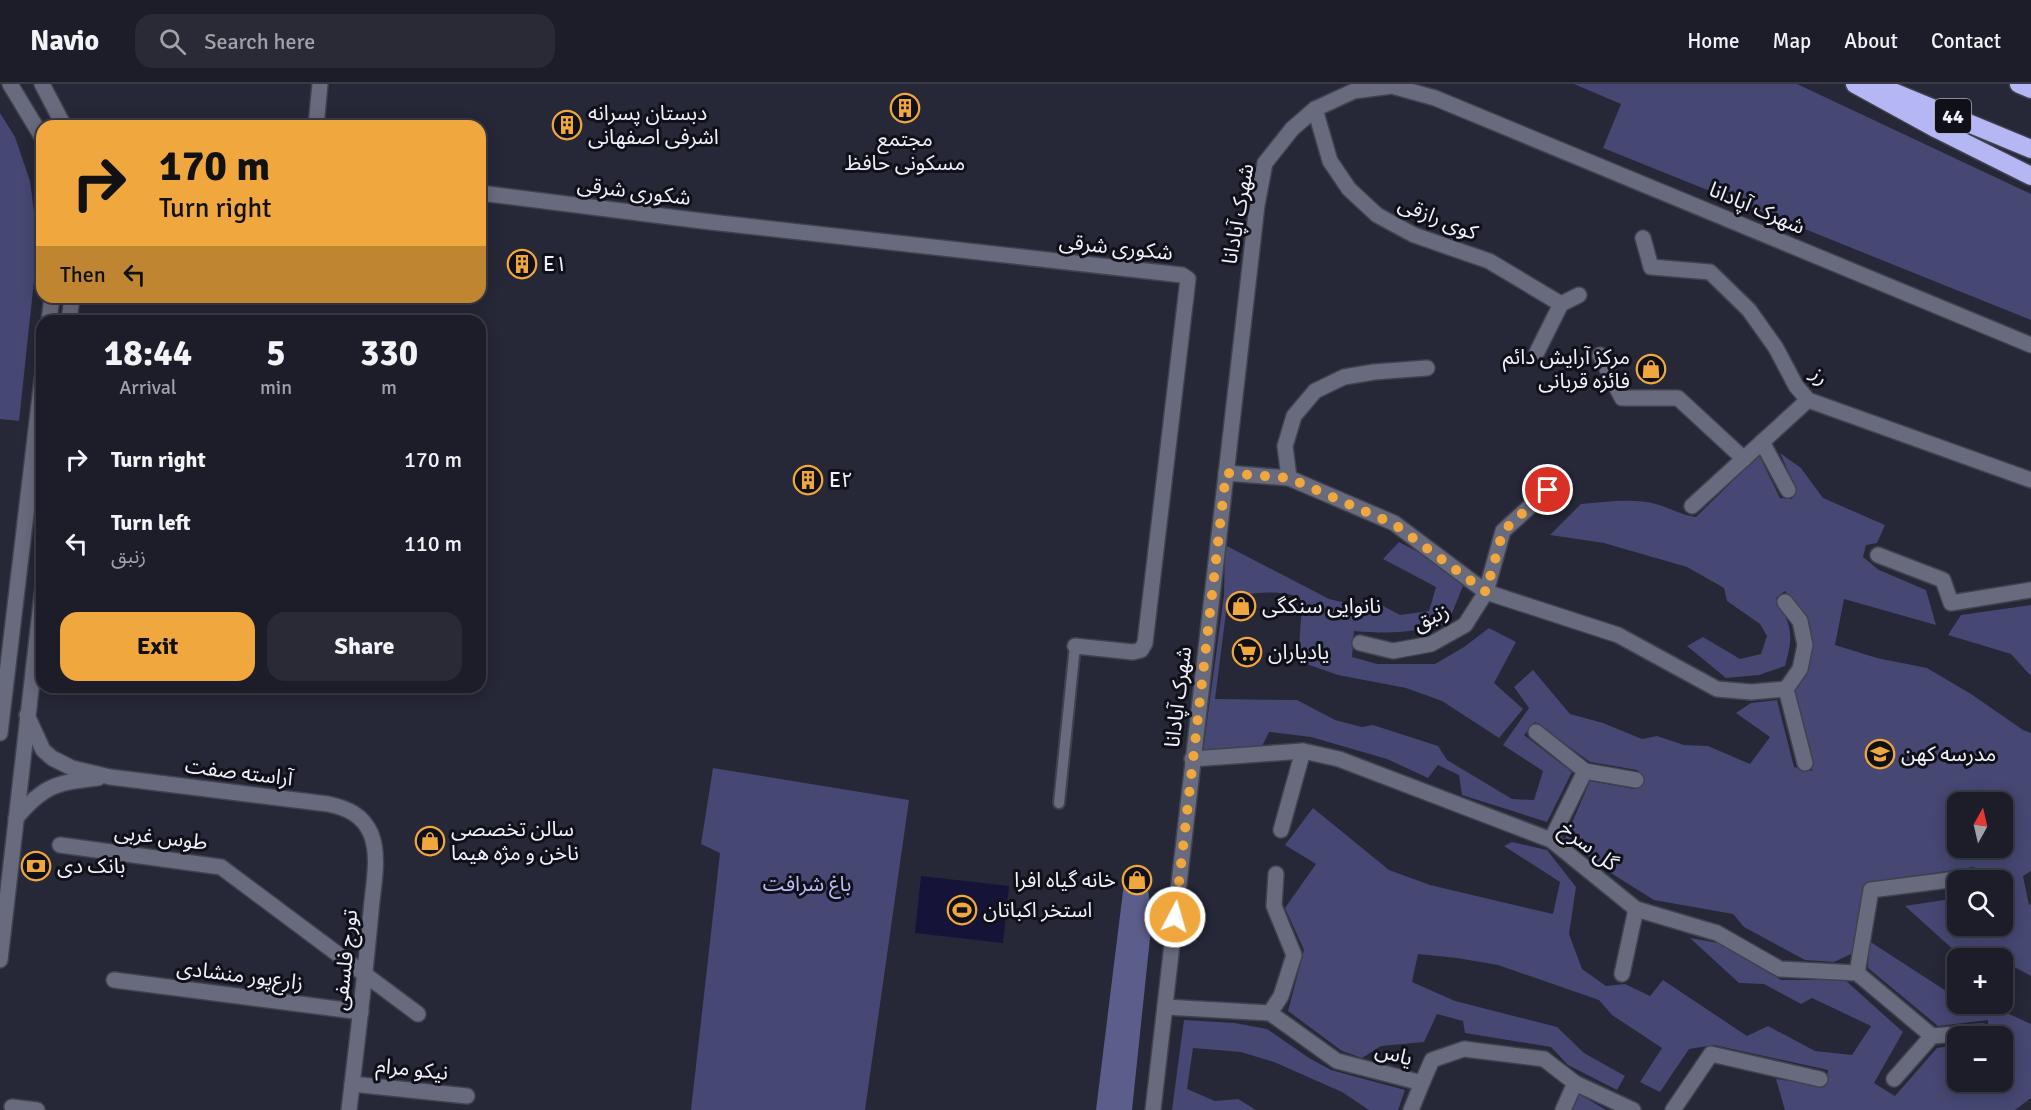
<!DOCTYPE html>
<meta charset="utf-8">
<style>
:root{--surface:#1c1d29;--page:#292a35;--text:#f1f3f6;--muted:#a0a2a8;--line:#3a3b46;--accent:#efa73e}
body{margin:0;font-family:Signika,"Noto Sans Arabic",sans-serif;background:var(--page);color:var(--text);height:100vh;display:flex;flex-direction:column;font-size:22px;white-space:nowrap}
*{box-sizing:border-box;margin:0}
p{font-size:20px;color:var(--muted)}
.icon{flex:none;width:33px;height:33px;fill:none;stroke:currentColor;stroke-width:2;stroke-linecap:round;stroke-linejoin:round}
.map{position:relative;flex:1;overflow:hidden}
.drawer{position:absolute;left:36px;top:231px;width:450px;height:378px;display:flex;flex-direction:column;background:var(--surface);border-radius:18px;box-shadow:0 3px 15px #0003,0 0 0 2px var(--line)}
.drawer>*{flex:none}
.top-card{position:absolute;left:36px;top:36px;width:450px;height:183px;border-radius:18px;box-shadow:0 3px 15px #0003,0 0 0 2px var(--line);background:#efa73e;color:#111;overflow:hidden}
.needle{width:39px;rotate:8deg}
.buttons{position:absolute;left:1947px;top:708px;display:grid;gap:12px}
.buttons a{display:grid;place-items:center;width:66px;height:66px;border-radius:12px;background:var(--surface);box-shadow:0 3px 15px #0003,0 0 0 2px var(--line);font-size:30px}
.pin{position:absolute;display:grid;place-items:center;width:51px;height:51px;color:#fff;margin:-26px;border:3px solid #fff;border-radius:50%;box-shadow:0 2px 6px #0007}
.me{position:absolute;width:66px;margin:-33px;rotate:6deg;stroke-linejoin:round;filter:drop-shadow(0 0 4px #0008)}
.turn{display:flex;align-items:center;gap:21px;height:126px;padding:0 24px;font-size:27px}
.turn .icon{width:78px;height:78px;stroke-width:2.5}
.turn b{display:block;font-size:42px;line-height:51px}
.then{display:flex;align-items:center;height:57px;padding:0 24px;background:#0003;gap:12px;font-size:22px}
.eta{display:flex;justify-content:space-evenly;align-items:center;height:102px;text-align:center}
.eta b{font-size:36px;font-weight:800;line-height:42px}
.action{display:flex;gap:12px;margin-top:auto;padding:12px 24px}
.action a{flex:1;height:69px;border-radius:18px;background:var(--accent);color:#111;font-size:24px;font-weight:800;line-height:69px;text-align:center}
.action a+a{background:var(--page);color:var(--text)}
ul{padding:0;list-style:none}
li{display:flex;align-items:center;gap:18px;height:84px;padding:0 24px}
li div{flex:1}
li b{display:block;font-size:22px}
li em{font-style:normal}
header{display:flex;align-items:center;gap:36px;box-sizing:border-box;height:84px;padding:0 30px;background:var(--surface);border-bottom:2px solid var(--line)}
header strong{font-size:28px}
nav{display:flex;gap:33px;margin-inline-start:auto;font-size:21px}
.search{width:420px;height:54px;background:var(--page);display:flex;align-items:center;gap:15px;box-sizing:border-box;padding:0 21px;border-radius:18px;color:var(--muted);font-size:22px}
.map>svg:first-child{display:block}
</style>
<header>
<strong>Navio</strong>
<div class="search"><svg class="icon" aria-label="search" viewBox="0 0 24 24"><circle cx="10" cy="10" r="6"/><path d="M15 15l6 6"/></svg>Search here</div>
<nav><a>Home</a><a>Map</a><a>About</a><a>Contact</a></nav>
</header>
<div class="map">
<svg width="2031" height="1026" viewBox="0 0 2031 1026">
<rect width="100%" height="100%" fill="#262737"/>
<g fill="#464772" fill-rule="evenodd">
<path d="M1574 0H1797L2031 110V236L1603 64 1621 20Z"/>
<path d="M0 29 15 53 30 97 38 159 19 337 0 335Z"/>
<path d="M1780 369 1801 384 1823 414 1885 441 1877 459 1866 461 1863 473 1879 486 1926 506 1936 541 1844 515 1835 561 1877 574 1927 584 1971 610 2023 646 2031 649V787L2023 792 2029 821 2031 820V892L2003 877 2002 874H1998L1982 865 1956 868 1905 822 1957 814 1958 842H2002V796H1980L1974 783 1866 799 1853 869 1834 878 1805 876 1744 843 1733 830 1654 816 1614 791 1565 755 1590 697 1635 705 1645 695 1637 686 1590 678 1535 638 1524 651 1572 688 1547 738 1462 711 1459 691 1438 681 1428 694 1387 675 1311 653 1269 648 1262 662 1203 667 1224 511 1225 461 1329 515 1355 521 1372 516 1400 531 1429 527 1436 503 1383 475 1399 458 1430 474 1463 502 1448 539C1412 549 1391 550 1354 547L1352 573 1377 580H1435L1464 563 1489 544 1516 558 1494 599 1523 625 1499 654 1442 617 1406 604 1338 591 1298 577 1302 520 1299 513C1277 505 1250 509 1228 513L1215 615 1297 616 1335 636 1362 643 1373 641 1438 662 1447 676 1512 715 1534 716 1543 687 1503 661 1529 624 1514 603 1533 586 1570 630 1603 639 1642 655 1657 652 1684 661 1708 662 1750 680 1770 653 1736 629 1751 619 1777 616 1794 683 1812 687 1794 605 1808 576 1806 532 1785 507 1776 514C1792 543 1794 550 1785 582L1759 591 1726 594 1687 562 1703 553 1740 575 1761 570 1767 552 1760 540 1727 517 1724 504 1687 483 1604 459 1550 451 1581 420C1603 418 1635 414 1656 420 1670 424 1681 431 1696 433L1759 371 1780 414 1792 415 1795 403ZM1958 718H2002V764H1958Z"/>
<path d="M2031 521V592L2011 570 1948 551 1961 531Z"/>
<path d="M713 684 909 716 865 1026H691L720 769 701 760Z"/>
<path d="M1313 724 1389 786 1430 801 1553 830 1560 798 1504 762 1512 758 1547 766 1576 803 1569 850 1582 885 1606 902 1625 900 1650 912 1663 896 1747 952 1768 942 1815 967 1852 971 1871 942 1812 914 1801 920 1764 900 1739 899 1690 854 1724 860 1781 896H1845L1903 948 1874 999 1895 1012 1937 964 1957 961 1958 998H2002V952H1988V936L1938 942 1868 884 1869 857 1957 914 1958 920 1989 921 2031 940V1014L2015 1026H1785L1776 995 1826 1002 1828 986 1714 961 1689 965 1660 1008 1640 998 1662 964 1612 931 1599 916 1498 881 1457 874 1418 870 1412 898 1455 917 1557 943 1584 969 1625 992 1617 1006 1568 981 1551 963 1465 949 1463 937 1437 930 1424 958 1381 962 1362 974 1342 967 1288 927 1304 866 1285 824 1316 780 1285 761Z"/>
<path d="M1184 936 1235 939 1267 945 1309 974 1331 986 1405 1006 1398 1026H1369L1342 1008 1274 978 1241 968 1193 964 1187 1005 1215 1017 1238 1015 1256 1026H1172Z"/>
<path d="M1579 1010 1606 1026H1572Z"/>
</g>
<path fill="#5b5d8a" d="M1125 791 1147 798 1152 835 1132 1026H1096Z"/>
<path fill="#161339" d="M921 792 1009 802 1003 859 915 849Z"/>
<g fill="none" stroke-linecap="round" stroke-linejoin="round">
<g stroke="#40424f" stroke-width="14">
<path id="lane" d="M1059 719 1075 562"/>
</g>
<g stroke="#40424f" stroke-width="18">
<g id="street">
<path d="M1315 25 1330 77 1349 105 1377 131 1414 151 1489 177 1561 220"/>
<path d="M316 42 320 0"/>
<path d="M480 109 702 137 1182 191 1188 195 1145 559 1141 566 1133 568 1075 562"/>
<path d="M1643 154 1651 183 1710 188 1749 226 1776 264 1796 302 1808 316 2031 396"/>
<path d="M1537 268 1561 220 1579 211"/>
<path d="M1600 271 1622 314H1678L1744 375"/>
<path d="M1427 284 1374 288 1344 293 1315 307 1294 332 1285 362 1289 394 1394 439 1486 508 1618 551 1717 605 1751 608 1786 605"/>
<path d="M1762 358 1788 406"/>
<path d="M1226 389 1289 394"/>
<path d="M1692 422 1808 316"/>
<path d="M1878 471 1943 496 1951 519 2031 506"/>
<path d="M1785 518 1800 537 1805 561 1800 585 1786 605 1805 679"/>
<path d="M1360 559 1393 567 1431 560 1465 541 1486 508 1503 447 1548 406"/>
<path d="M1536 648 1585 687 1636 696"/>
<path d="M1192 675 1303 667 1339 675 1551 756 1636 825 1717 849 1780 885 1857 889 1932 952"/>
<path d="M1281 746 1303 667"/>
<path d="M1551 756 1585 687"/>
<path d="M60 761 221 783 418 930"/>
<path d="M1857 889 1871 806 1957 795"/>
<path d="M1622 890 1636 825"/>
<path d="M114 896 361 928"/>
<path d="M1165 923 1270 929 1337 977 1422 999 1432 976 1464 965 1544 975 1575 999 1633 1026"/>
<path d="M1270 929 1281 912 1294 871 1274 822 1276 790"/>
<path d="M1894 995 1932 952 1982 948"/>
<path d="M352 1000 467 1012"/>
<path d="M12 1023 37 1026"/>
<path d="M1153 1026 1257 121 1265 79 1292 45 1315 25 1354 7 1392 2 1435 14 2031 261"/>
<path d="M1411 1026 1422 999"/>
<path d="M1563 1026 1575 999"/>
<path d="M1673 1026 1711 970 1820 995"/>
</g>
</g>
<g stroke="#40424f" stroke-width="18">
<g id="secondary">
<path d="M10 0 42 53"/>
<path d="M42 0 64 42"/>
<path d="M49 237 52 213"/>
<path d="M69 237 72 213"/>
<path d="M27 631 43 666 52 674 72 684 110 693 328 720C347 724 363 731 371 750 380 773 373 802 371 827 365 893 357 960 349 1026"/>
<path d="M0 649 42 295"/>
<path d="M16 734C44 701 56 699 98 694"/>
<path d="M0 876 42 510"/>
</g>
</g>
<g stroke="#40424f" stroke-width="21">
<g id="highway">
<path d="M1855 0 1937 45 2031 92"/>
<path d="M2019 0 2031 5"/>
<path d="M1881 3 2031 65"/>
</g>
</g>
<use href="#lane" stroke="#686a7d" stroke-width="10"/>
<use href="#street" stroke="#686a7d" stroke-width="15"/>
<use href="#secondary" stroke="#686a7d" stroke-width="15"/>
<use href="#highway" stroke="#b4b7f4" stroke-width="18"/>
</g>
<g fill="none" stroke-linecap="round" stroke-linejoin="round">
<path stroke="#efa73e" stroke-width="10" stroke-dasharray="0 18" d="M1175 833 1226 389 1289 394 1394 440 1486 508 1503 447 1548 406"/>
</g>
<defs>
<g id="building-ring" transform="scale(1.5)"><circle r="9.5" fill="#101118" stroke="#efa73e" stroke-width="1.5"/><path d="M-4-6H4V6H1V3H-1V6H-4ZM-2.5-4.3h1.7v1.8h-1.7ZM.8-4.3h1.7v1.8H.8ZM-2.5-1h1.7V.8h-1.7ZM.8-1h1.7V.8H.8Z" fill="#efa73e"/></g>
<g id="shop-ring" transform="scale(1.5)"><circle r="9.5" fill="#101118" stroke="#efa73e" stroke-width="1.5"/><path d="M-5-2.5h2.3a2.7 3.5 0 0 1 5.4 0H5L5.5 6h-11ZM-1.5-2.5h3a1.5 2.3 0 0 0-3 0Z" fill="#efa73e"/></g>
<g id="supermarket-ring" transform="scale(1.5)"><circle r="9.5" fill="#101118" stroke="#efa73e" stroke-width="1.5"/><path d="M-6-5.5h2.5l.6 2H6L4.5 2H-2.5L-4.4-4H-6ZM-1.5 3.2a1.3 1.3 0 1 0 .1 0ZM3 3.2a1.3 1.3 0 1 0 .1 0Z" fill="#efa73e"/></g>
<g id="school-ring" transform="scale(1.5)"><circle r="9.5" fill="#101118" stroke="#efa73e" stroke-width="1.5"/><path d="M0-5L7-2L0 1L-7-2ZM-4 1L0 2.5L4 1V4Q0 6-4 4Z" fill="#efa73e"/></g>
<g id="bank-ring" transform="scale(1.5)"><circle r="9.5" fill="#101118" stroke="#efa73e" stroke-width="1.5"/><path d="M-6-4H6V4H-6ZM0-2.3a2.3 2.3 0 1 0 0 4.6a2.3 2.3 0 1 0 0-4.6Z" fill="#efa73e"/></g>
<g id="stadium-ring" transform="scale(1.5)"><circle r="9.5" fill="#101118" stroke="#efa73e" stroke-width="1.5"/><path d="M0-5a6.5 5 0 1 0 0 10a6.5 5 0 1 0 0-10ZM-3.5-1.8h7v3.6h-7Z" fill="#efa73e"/></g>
</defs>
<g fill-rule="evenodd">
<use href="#building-ring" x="905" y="24"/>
<use href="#building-ring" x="567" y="41"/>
<use href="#building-ring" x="522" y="180"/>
<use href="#shop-ring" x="1651" y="285"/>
<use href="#building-ring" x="808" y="396"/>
<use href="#shop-ring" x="1241" y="522"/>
<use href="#supermarket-ring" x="1247" y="568"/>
<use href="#school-ring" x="1880" y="670"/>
<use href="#shop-ring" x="430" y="757"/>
<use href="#bank-ring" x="36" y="782"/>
<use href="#shop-ring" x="1137" y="796"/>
<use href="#stadium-ring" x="962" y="826"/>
</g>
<g text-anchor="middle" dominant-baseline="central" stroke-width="6" stroke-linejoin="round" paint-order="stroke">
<rect fill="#101118" stroke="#adaeb8" stroke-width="1.5" x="1935" y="15" width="36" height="34" rx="4.5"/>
<g font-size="20" font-weight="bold" fill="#f0f1fc">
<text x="1953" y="32">44</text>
</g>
<g font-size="21" fill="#f0f1fc" stroke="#101118" text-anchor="start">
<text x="588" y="29">دبستان پسرانه<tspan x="588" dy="24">اشرفی اصفهانی</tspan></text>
<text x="905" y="55" text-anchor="middle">مجتمع<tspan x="905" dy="24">مسکونی حافظ</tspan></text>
<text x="543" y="180">E۱</text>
<text x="1630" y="273" text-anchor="end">مرکز آرایش دائم<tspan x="1630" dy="24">فائزه قربانی</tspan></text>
<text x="829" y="396">E۲</text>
<text x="1262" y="522">نانوایی سنکگی</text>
<text x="1268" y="568">یادیاران</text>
<text x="1901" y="670">مدرسه کهن</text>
<text x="451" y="745">سالن تخصصی<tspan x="451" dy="24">ناخن و مژه هیما</tspan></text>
<text x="57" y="782">بانک دی</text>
<text x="1116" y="796" text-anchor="end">خانه گیاه افرا</text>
<text x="983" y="826">استخر اکباتان</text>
</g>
<g font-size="21" fill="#f0f1fc" stroke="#101118">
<text transform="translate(634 107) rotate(7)">شکوری شرقی</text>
<text transform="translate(1757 124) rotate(23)">شهرک آپادانا</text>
<text transform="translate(1238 130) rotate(-80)">شهرک آپادانا</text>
<text transform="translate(1438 134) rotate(22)">کوی رازقی</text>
<text transform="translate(1116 163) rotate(6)">شکوری شرقی</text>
<text transform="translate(1820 292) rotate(44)">رز</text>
<text transform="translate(1431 533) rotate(-24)">زنبق</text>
<text transform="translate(1178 613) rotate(-83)">شهرک آپادانا</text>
<text transform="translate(239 688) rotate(7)">آراسته صفت</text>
<text transform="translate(161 753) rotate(7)">طوس غربی</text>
<text transform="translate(1589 762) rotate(37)">گل سرخ</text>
<text transform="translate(345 876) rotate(-84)">تورج فلسفی</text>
<text transform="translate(240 891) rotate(7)">زارع‌پور منشادی</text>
<text transform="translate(1394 970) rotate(15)">یاس</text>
<text transform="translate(412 985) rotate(6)">نیکو مرام</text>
</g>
<g font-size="21" fill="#b9bcf6" stroke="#101118">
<text x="807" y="800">باغ شرافت</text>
</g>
</g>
</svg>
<div class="buttons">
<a><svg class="needle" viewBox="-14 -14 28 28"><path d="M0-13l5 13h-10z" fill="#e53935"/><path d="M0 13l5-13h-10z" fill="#a0a2a8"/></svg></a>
<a><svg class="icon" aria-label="search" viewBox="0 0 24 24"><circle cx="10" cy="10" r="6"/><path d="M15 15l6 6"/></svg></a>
<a>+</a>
<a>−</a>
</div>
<div class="pin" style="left:1548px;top:406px;background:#d93025"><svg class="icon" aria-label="arrive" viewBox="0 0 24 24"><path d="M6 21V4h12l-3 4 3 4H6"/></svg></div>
<svg class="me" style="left:1175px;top:833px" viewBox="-20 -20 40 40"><circle r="17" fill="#efa73e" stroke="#fff" stroke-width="3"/><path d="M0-11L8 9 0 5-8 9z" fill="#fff"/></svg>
<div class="top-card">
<div class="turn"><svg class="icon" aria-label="right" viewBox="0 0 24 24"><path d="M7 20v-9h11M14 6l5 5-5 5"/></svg><div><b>170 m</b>Turn right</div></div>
<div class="then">Then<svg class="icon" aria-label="left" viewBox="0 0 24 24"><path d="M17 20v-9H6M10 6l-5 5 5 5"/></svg></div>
</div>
<section class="drawer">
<div class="eta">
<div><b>18:44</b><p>Arrival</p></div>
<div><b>5</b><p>min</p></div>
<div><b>330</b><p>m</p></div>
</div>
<ul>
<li><svg class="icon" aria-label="right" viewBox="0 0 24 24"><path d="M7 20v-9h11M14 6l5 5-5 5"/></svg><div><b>Turn right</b></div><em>170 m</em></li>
<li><svg class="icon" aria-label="left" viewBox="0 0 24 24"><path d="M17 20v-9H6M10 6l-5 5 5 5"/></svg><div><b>Turn left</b><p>زنبق</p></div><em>110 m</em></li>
</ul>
<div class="action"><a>Exit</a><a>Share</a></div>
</section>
</div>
